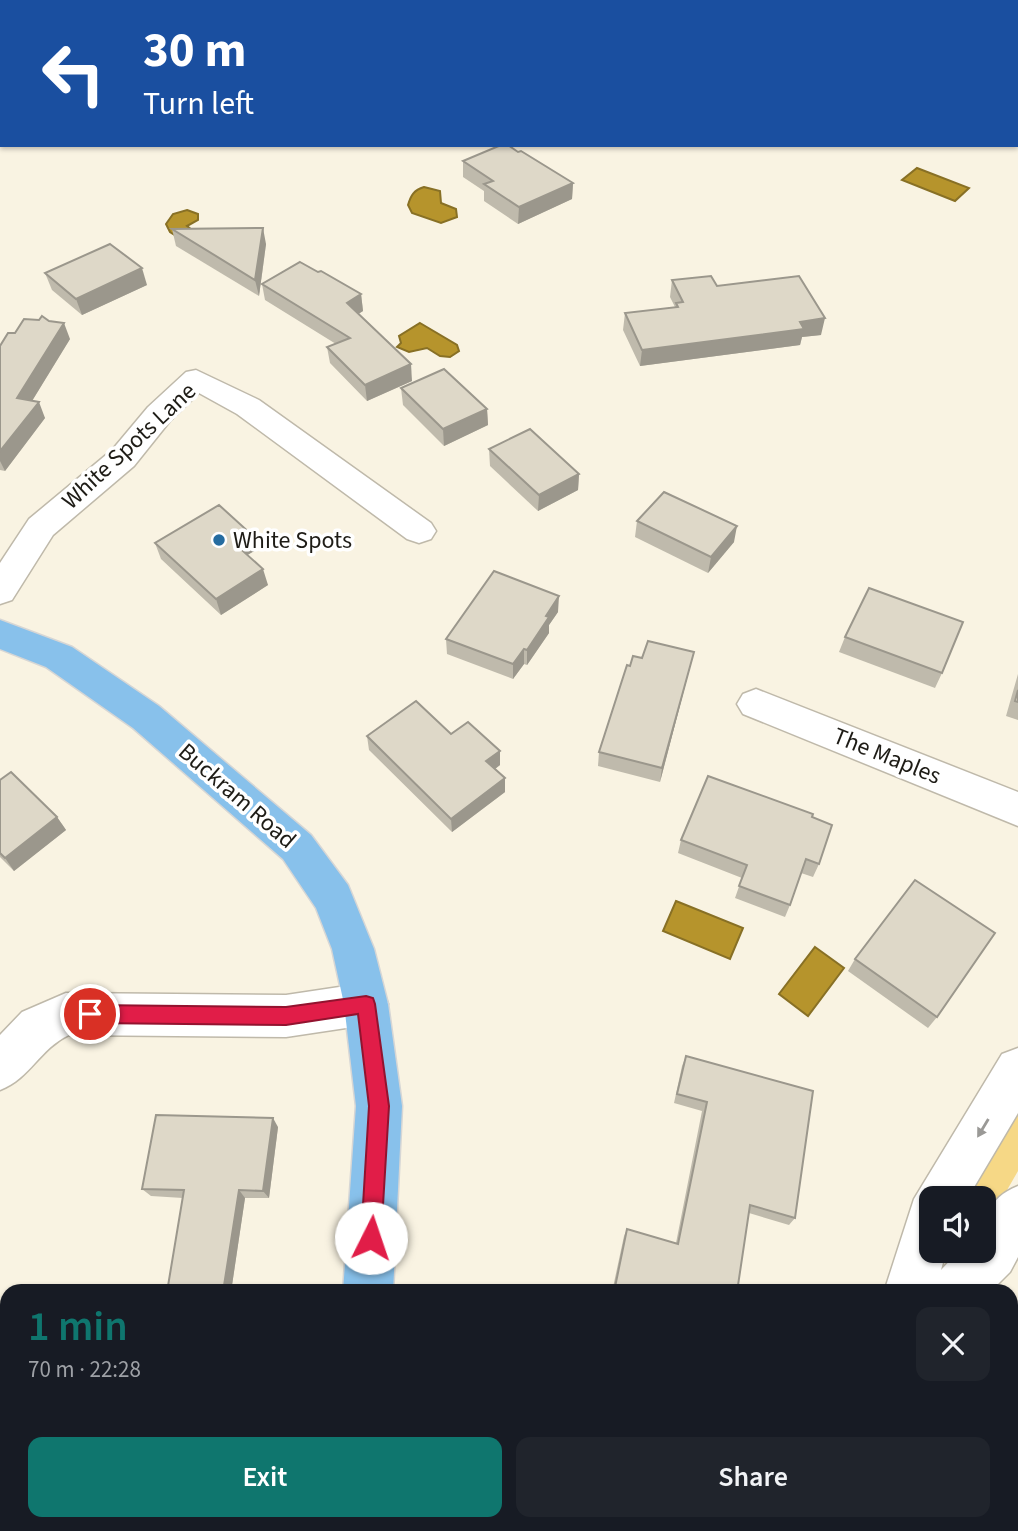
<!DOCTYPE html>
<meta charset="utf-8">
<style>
:root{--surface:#171b24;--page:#20242c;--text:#f1f3f6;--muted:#9ea1a6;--accent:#0f766e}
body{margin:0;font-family:"Source Sans 3",sans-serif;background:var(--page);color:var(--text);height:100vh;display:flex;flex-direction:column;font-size:26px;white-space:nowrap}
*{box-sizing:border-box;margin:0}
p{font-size:23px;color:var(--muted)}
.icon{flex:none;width:38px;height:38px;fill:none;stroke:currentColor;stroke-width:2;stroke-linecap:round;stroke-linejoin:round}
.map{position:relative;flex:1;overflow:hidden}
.drawer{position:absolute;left:0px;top:1284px;width:1018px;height:247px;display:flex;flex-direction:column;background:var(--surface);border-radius:21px 21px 0 0;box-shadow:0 2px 5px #0004}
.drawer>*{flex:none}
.hud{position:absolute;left:0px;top:0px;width:1018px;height:147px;box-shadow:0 2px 5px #0004;background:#1a4fa0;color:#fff;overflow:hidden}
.tools{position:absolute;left:919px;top:1186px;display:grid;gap:14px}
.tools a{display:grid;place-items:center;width:77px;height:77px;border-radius:14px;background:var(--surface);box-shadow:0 2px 5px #0004;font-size:35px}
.pin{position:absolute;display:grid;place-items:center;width:60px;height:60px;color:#fff;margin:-30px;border:4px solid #fff;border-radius:50%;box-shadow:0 2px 7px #0007}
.me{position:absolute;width:77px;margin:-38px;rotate:4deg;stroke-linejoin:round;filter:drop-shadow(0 0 5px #0008)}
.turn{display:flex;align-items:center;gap:24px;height:147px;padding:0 28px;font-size:32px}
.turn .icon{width:91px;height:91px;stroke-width:2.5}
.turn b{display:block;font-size:49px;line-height:60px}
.round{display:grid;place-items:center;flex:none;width:74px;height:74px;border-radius:14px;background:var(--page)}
.head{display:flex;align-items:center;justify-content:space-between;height:119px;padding:0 28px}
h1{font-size:42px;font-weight:600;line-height:52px;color:var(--accent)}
.button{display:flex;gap:14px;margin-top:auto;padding:14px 28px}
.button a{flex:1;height:80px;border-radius:14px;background:var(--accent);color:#fff;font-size:28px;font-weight:600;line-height:80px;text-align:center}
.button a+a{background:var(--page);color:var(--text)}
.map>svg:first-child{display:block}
</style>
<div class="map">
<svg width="1018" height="1531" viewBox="0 0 1018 1531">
<rect width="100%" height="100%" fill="#f9f3e2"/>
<path fill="#f6d886" d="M1018 1110V1171L984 1230V1199H965Z"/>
<g fill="#b6942c" stroke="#887025" stroke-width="2">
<path d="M917 168 969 188 955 201 902 180Z"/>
<path d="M424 187 440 191 441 203 456 209 457 217 441 223 412 213 408 205C411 195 414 190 424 187Z"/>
<path d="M187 210 198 214V220L187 226 192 230 176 236 170 232 166 224 173 214Z"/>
<path d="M420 323 457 345 459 351 450 357 440 356 427 348 409 352 397 347 401 343 399 336Z"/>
<path d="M676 901 743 928 730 959 663 931Z"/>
<path d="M815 947 844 968 808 1016 779 994Z"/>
</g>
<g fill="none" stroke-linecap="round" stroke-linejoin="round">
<g stroke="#bfb9aa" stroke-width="3">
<g id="minor">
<path d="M56 0H79L80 2H57Z"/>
<path d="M183 0H206L182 2Z"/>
<path d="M866 0H888L865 2Z"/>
<rect x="0" y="75" width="2" height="14"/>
<path d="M196 370 259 400 431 523 436 531 431 539 419 543 407 539 237 414 199 393 170 421 134 466 53 535 12 600 0 604V563L29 519 112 450 148 407 186 372Z"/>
<path d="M756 689 1018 792V826L743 714 737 704 743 694Z"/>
<path d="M366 983 382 989 388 1004 382 1019 366 1025 286 1037 69 1035C39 1049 31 1078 0 1090V1035L22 1012 66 993 286 995Z"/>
<path d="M1018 1048V1113L967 1199H931V1251H946L941 1270 959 1251H984C984 1219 986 1199 1018 1186V1257L1010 1272 990 1292H884L914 1199 1002 1054Z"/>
<rect x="830" y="1524" width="56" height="7"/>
</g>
</g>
<g stroke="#d6d6d5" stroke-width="3">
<g id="major">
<path d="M0 620 72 647 159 706 311 835 348 885 374 949 388 1004 402 1106 393 1292H343L356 1106 344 1004 332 949 316 908 283 859 133 728 46 667 0 649Z"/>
<rect x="331" y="1524" width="56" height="7"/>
</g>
</g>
<use href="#minor" fill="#fff" fill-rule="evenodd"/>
<use href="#major" fill="#88c1eb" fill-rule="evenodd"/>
</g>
<g fill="#bfbaac">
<path d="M463 161 573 183 572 199 518 224 484 201V191L463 177Z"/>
<path d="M172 229 266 244 259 296 176 246Z"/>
<path d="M318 272 361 294 363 311 358 314 412 381 367 401 330 363 327 347 336 344 265 300 262 284Z"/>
<path d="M45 273 147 285 82 315 52 290Z"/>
<path d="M672 280 717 286 821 335 802 337 800 345 640 366 623 330 625 313 675 307 670 297Z"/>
<path d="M15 333 70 339 32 401 45 418 5 471 0 470V346Z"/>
<path d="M401 388 487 409 488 425 444 446 403 405Z"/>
<path d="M489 449 579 474 578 490 538 511 490 466Z"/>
<path d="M637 521 734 542 708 573 635 537Z"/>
<path d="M155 543 256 550 247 555 268 585 221 615 161 559Z"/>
<path d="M558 612 549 625V633L527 665 524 664 513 679 447 654 446 639Z"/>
<path d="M845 637 942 673 935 688 839 652Z"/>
<path d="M694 652 660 782 598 766 599 752 630 666 642 658Z"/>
<path d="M1018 674V720L1006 716Z"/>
<path d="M451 734 500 751V765L495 769 505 778V792L452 832 369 750 367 736Z"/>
<path d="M0 780 57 817 66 830 14 871 0 857Z"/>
<path d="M812 817 819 864 813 877 801 873 790 905 785 917 735 898 742 878 678 853 681 840Z"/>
<path d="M855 959 937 1017 928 1028 848 971Z"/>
<path d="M686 1056 795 1218 789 1225 749 1213 737 1292H612L624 1236 627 1229 676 1243 702 1111 674 1103 682 1066Z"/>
<path d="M278 1127 269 1198H245L231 1292H167L183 1198 151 1196 142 1189Z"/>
</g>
<g fill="#9b978c">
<path d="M322 0H355L351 2H318Z"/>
<path d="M2 29V46H0V30Z"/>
<path d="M573 183 572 199 518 224 519 207Z"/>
<path d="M263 228 266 244 259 296 255 280Z"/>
<path d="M142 268 147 285 82 315 76 299Z"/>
<path d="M361 294 363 311 349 320 347 303Z"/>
<path d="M825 318 821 335 802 337 800 345 640 366 642 350Z"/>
<path d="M64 323 70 339 24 414 17 398Z"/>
<path d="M411 364 412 381 367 401 365 385Z"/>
<path d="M39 402 45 418 5 471 0 461V451Z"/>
<path d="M487 409 488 425 444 446 443 429Z"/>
<path d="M579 474 578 490 538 511 539 495Z"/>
<path d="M737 526 734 542 708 573 711 557Z"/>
<path d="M251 534 256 550 239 560 235 544Z"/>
<path d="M263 569 268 585 221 615 216 599Z"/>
<path d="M559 596 558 612 549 625V633L527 665V650L546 616Z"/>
<path d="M524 649V664L513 679V664Z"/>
<path d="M694 652 690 667 660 782 662 768Z"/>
<path d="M500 751V765L487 775 486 761Z"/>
<path d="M505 778V792L452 832 451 819Z"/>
<path d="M57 817 66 830 14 871 5 858Z"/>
<path d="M273 1118 278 1127 269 1198 263 1191Z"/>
<path d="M239 1190 245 1198 231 1292H223Z"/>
<path d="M50 1524H71L70 1531H49Z"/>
</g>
<g fill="#ded8c8" stroke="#9b978c" stroke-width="2">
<path d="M0 0H14L17 2H2V29L0 30Z"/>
<path d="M242 0H322L318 2H238Z"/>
<path d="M501 145H508L518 152 521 151 573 183 519 207 484 184 493 181 463 161Z"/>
<path d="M263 228 255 280 172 229Z"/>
<path d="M110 244 142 268 76 299 45 273Z"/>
<path d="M300 262 318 272 321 271 361 294 347 303 411 364 365 385 327 347 350 338 262 284Z"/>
<path d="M711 276 717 286 799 276 825 318 800 322 804 329 642 350 625 313 678 307 676 303 683 302 672 280Z"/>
<path d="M42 316 49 321 64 323 17 398 39 402 0 451V346L8 333H15L24 319 39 320Z"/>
<path d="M444 369 487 409 443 429 401 388Z"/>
<path d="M530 429 579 474 539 495 489 449Z"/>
<path d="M664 492 737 526 711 557 637 521Z"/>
<path d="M219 505 251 534 235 544 263 569 216 599 155 543Z"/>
<path d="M494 571 559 596 546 616 549 617 527 650 524 649 513 664 446 639Z"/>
<path d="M869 588 963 622 942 673 845 637Z"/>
<path d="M648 641 694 652 662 768 599 752 627 665 630 666 633 656 642 658Z"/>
<path d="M1018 690V702L1015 701Z"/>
<path d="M416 701 451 734 468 722 500 751 486 761 505 778 451 819 367 736Z"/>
<path d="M11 772 57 817 5 858 0 853V780Z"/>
<path d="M708 776 813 814 812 817 832 825 819 864 806 859 790 905 739 886 747 865 681 840Z"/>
<path d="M915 880 995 933 937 1017 855 959Z"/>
<path d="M686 1056 813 1091 795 1218 750 1205 737 1292H614L627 1229 678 1244 707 1102 677 1094Z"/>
<path d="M156 1115 273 1118 263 1191 239 1190 223 1292H167L184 1190 142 1189Z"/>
<path d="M0 1428H7V1524H50L49 1531H0Z"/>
</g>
<defs><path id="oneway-solid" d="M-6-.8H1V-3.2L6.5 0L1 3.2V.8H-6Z" transform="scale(1.75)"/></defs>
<use fill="#9a9996" href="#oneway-solid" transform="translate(983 1128) rotate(121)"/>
<path fill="#e11d48" stroke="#92132f" stroke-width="2" d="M366 996 373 998 375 1004 389 1106 381 1238 378 1246 371 1249 364 1246 361 1238 369 1106 358 1014 286 1025 90 1023 83 1020 80 1014 83 1008 90 1005 286 1007Z"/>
<circle fill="#256ca0" stroke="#fff" stroke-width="2.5" cx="219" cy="540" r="7"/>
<g text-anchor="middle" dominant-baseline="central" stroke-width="7" stroke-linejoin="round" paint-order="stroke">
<g font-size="24" fill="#1e1c16" stroke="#fff">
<text transform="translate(129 446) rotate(-43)">White Spots Lane</text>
<text transform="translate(887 756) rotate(22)">The Maples</text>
<text transform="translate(237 796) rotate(41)">Buckram Road</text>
</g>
<g font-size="24" fill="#1e1c16" stroke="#fff" text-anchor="start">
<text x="233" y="540">White Spots</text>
</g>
</g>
</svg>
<div class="tools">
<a><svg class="icon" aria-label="sound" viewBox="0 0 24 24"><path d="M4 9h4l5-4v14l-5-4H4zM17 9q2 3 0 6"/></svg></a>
</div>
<div class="pin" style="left:90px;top:1014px;background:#d93025"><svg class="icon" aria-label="arrive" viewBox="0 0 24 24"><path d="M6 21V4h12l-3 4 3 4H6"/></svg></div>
<svg class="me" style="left:371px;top:1238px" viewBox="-20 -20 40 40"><circle r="19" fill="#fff"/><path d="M0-13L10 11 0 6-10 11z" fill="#e11d48"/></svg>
<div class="hud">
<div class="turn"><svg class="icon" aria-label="left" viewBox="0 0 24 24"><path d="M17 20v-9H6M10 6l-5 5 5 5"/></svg><div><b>30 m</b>Turn left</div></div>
</div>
<section class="drawer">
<div class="head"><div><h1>1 min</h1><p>70 m · 22:28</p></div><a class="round"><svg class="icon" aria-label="close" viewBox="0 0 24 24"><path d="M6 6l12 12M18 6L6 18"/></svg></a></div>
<div class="button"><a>Exit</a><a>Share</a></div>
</section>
</div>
